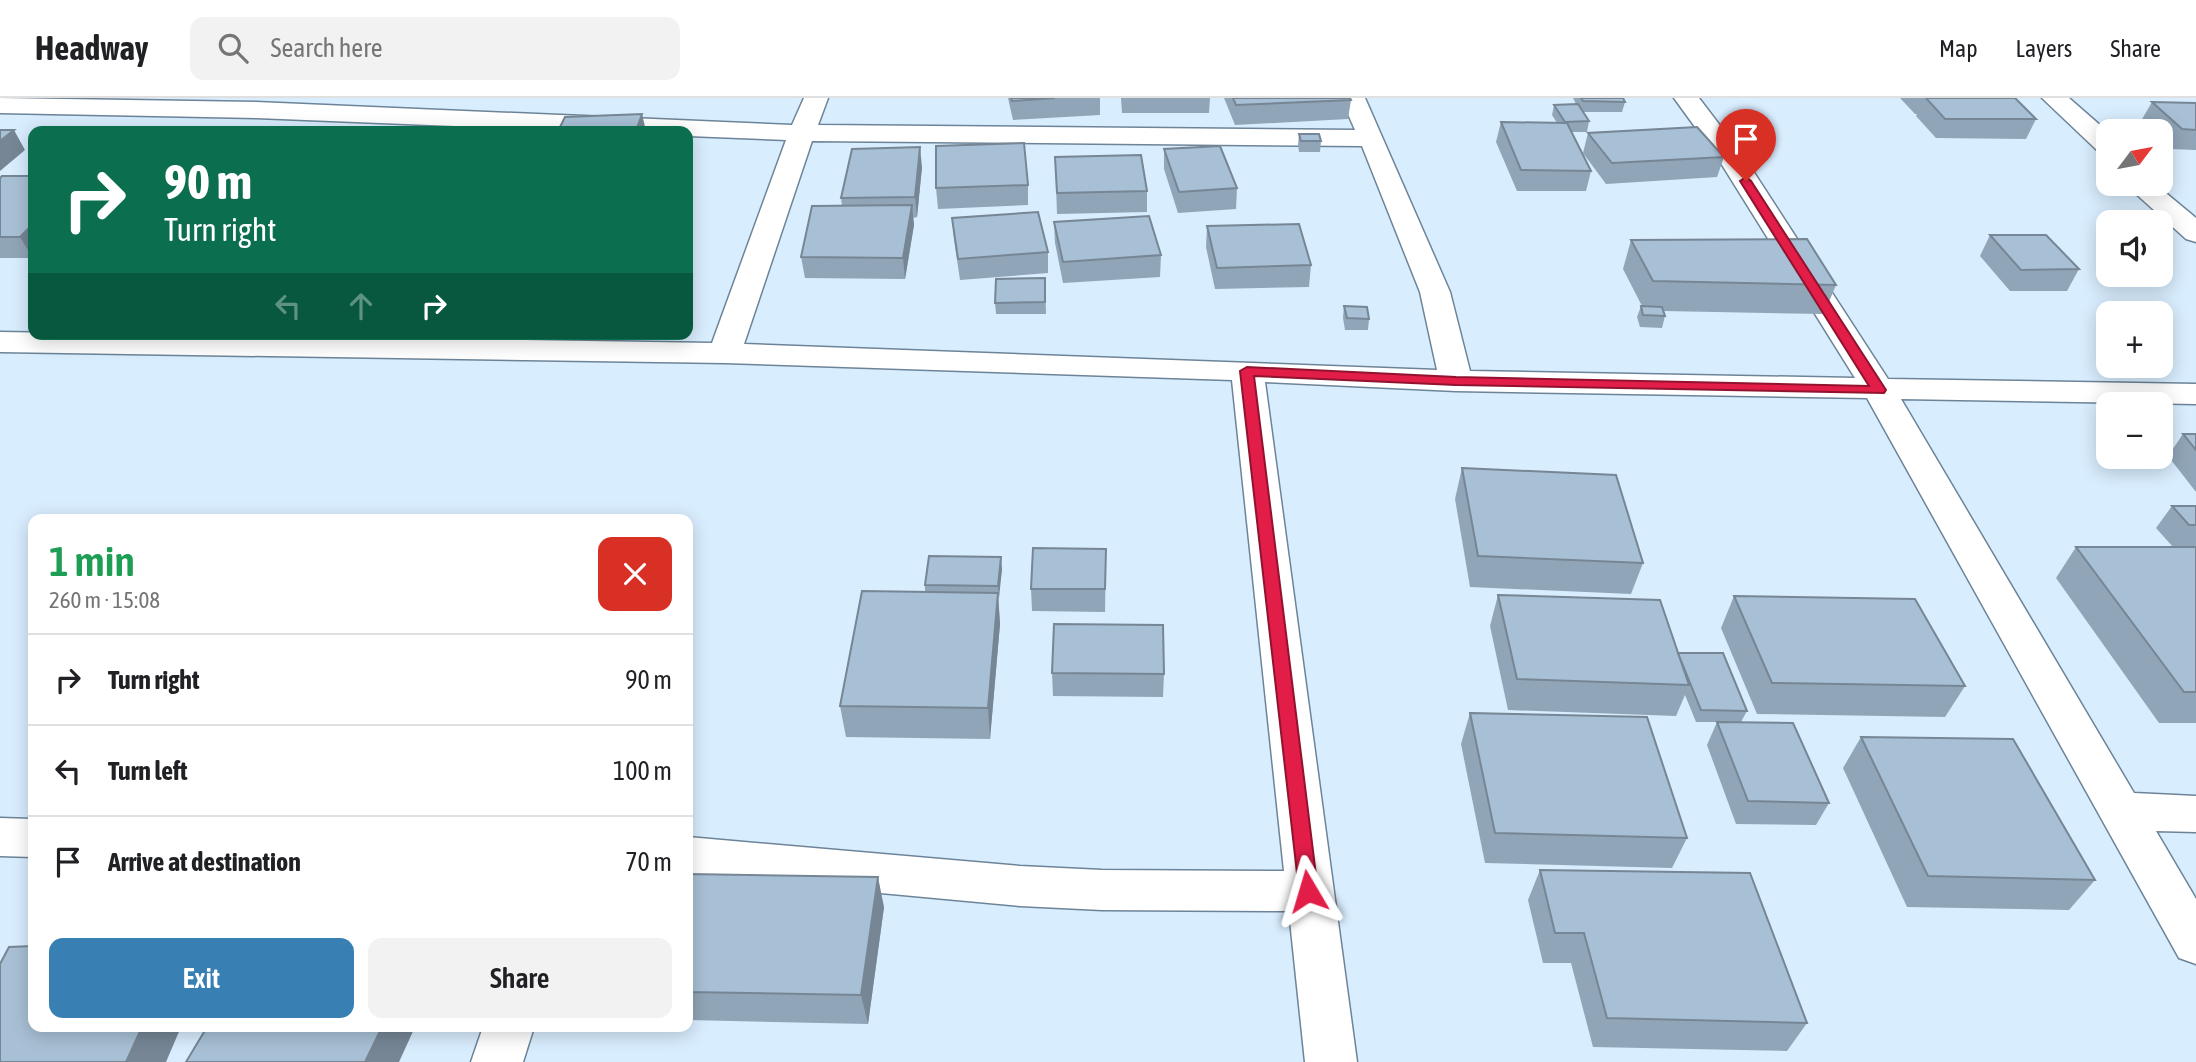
<!DOCTYPE html>
<meta charset="utf-8">
<style>
:root{--surface:#fff;--page:#f2f2f2;--text:#202124;--muted:#757577;--line:#e0e0e0;--accent:#387fb4}
body{margin:0;font-family:"Asap Condensed",sans-serif;background:var(--page);color:var(--text);height:100vh;display:flex;flex-direction:column;font-size:26px;white-space:nowrap}
*{box-sizing:border-box;margin:0}
p{font-size:23px;color:var(--muted)}
.icon{flex:none;width:38px;height:38px;fill:none;stroke:currentColor;stroke-width:2;stroke-linecap:round;stroke-linejoin:round}
.map{position:relative;flex:1;overflow:hidden}
.drawer{position:absolute;left:28px;top:416px;width:665px;height:518px;display:flex;flex-direction:column;background:var(--surface);border-radius:14px;box-shadow:0 4px 18px #0003}
.drawer>*{flex:none}
.top-card{position:absolute;left:28px;top:28px;width:665px;height:214px;border-radius:14px;box-shadow:0 4px 18px #0003;background:#0b6e4f;color:#fff;overflow:hidden}
.needle{width:46px;rotate:58deg}
.fabs{position:absolute;left:2096px;top:21px;display:grid;gap:14px}
.fabs a{display:grid;place-items:center;width:77px;height:77px;border-radius:14px;background:var(--surface);box-shadow:0 4px 18px #0003;font-size:35px}
.pin{position:absolute;display:grid;place-items:center;width:60px;height:60px;color:#fff;margin:-72px -30px;border-radius:50% 50% 50% 0;rotate:-45deg;box-shadow:0 0 7px #0007}
.pin .icon{rotate:45deg}
.me{position:absolute;width:77px;margin:-38px;rotate:353deg;stroke-linejoin:round;filter:drop-shadow(0 0 5px #0008)}
.turn{display:flex;align-items:center;gap:24px;height:147px;padding:0 21px;font-size:32px}
.turn .icon{width:91px;height:91px;stroke-width:2.5}
.turn b{display:block;font-size:49px;line-height:60px}
.lanes{display:flex;align-items:center;height:66px;padding:0 21px;background:#0003;justify-content:center;gap:35px;direction:ltr}
.lanes .off{opacity:.35}
.round{display:grid;place-items:center;flex:none;width:74px;height:74px;border-radius:14px;background:var(--page)}
.headline{display:flex;align-items:center;justify-content:space-between;height:119px;padding:0 21px}
h1{font-size:42px;font-weight:600;line-height:52px;color:#1e9e55}
.primary-button{display:flex;gap:14px;margin-top:auto;padding:14px 21px}
.primary-button a{flex:1;height:80px;border-radius:14px;background:var(--accent);color:#fff;font-size:28px;font-weight:600;line-height:80px;text-align:center}
.primary-button a+a{background:var(--page);color:var(--text)}
ul{padding:0;list-style:none}
li{display:flex;align-items:center;gap:21px;height:91px;padding:0 21px;border-top:2px solid var(--line)}
li div{flex:1}
li b{display:block;font-size:26px}
li em{font-style:normal}
header{display:flex;align-items:center;gap:42px;box-sizing:border-box;height:98px;padding:0 35px;background:var(--surface);border-bottom:2px solid var(--line)}
header strong{font-size:33px}
nav{display:flex;gap:38px;margin-inline-start:auto;font-size:24px}
.search{width:490px;height:63px;background:var(--page);display:flex;align-items:center;gap:18px;box-sizing:border-box;padding:0 24px;border-radius:14px;color:var(--muted);font-size:26px}
.map>svg:first-child{display:block}
</style>
<header>
<strong>Headway</strong>
<div class="search"><svg class="icon" aria-label="search" viewBox="0 0 24 24"><circle cx="10" cy="10" r="6"/><path d="M15 15l6 6"/></svg>Search here</div>
<nav><a>Map</a><a>Layers</a><a>Share</a></nav>
</header>
<div class="map">
<svg width="2196" height="964" viewBox="0 0 2196 964">
<rect width="100%" height="100%" fill="#d8edfe"/>
<g fill="none" stroke-linecap="round" stroke-linejoin="round">
<g stroke="#6d8498" stroke-width="3">
<g id="minor">
<path d="M0 0 256 4 792 27 804 0H828L818 27 1355 32 1341 0H1365L1450 194 1470 273 1855 280 1719 62 1674 0H1699L1744 59 1888 281 2196 286V306L1901 301 2134 695 2196 698V734L2156 733 2196 801V866L2179 860 1867 300 1456 293 1265 284 1357 964H1305L1289 813 1102 812 1020 808 688 777V739L1020 768 1102 772 1284 773 1232 282 725 265 0 254V234L712 245 786 42 688 38V33H578L256 20 0 15ZM812 43 1362 48 1420 194 1437 272 744 246Z"/>
<path d="M2042 0H2069L2109 35V57L2100 55Z"/>
<path d="M2125 86H2155L2196 120V144L2186 141Z"/>
<path d="M0 720 33 721V759L0 758Z"/>
<path d="M483 929H534L523 964H471Z"/>
</g>
</g>
<use href="#minor" fill="#fff" fill-rule="evenodd"/>
</g>
<g fill="#90a5b7">
<path d="M1008 0H1100V17L1013 22Z"/>
<path d="M1121 0H1210L1209 15H1122Z"/>
<path d="M1224 0H1350L1351 2 1348 21 1235 27Z"/>
<path d="M1573 0H1623L1625 4 1622 14H1583L1589 23 1587 34H1572L1591 73 1586 93H1517L1496 44 1501 24 1557 25 1552 17 1554 7 1576 6Z"/>
<path d="M1900 0H2015L2036 21 2026 41 1936 40 1916 18 1917 16H1915Z"/>
<path d="M2152 4 2196 5V52L2170 51 2161 42V33H2152L2141 23Z"/>
<path d="M1588 35 1724 59 1717 79 1606 86 1583 55Z"/>
<path d="M1299 36 1321 43 1320 54H1299L1298 47Z"/>
<path d="M1164 51 1237 90 1236 111 1178 115 1164 71Z"/>
<path d="M1055 59 1147 93V114L1057 116Z"/>
<path d="M922 69 917 119 913 120 914 127 905 181 805 180 801 159 842 108 841 100Z"/>
<path d="M0 80 33 160H0Z"/>
<path d="M1028 87V107L938 111 936 90Z"/>
<path d="M952 120 1048 154V175L960 182 954 141Z"/>
<path d="M1054 124 1161 157 1160 179 1063 185 1055 145Z"/>
<path d="M1207 128 1311 167 1309 189 1215 191 1206 149Z"/>
<path d="M1990 137 2079 171 2067 193H2010L1980 158Z"/>
<path d="M1631 142 1836 187 1824 216 1663 213 1665 218 1662 230 1640 229 1637 219 1641 208H1642L1623 171Z"/>
<path d="M1045 180 1046 216H996L995 205Z"/>
<path d="M1344 208 1369 221 1368 232H1345L1343 220Z"/>
<path d="M2183 336H2196V394L2168 358Z"/>
<path d="M1462 370 1643 465 1631 496 1470 489 1455 401Z"/>
<path d="M2172 408H2196V625H2159L2056 480 2076 449H2173L2156 430Z"/>
<path d="M1106 451 1105 514 1032 513 1031 491Z"/>
<path d="M1002 471 998 500 1000 526 990 641 846 639 840 608 925 494V487Z"/>
<path d="M1498 497 1678 555 1747 613 1741 624 1829 705 1816 727 1736 726 1707 647 1717 624H1696L1685 597 1676 618 1508 612 1490 528Z"/>
<path d="M1734 498 1965 588 1945 619 1757 616 1721 530Z"/>
<path d="M1052 575 1164 576 1163 599 1053 598Z"/>
<path d="M1470 615 1687 740 1672 770 1485 765 1461 646Z"/>
<path d="M1861 639 2095 782 2069 812 1907 809 1843 670Z"/>
<path d="M1540 772 1807 925 1787 953 1593 949 1571 865H1543L1528 802Z"/>
<path d="M688 776 884 809 868 926 688 922Z"/>
</g>
<g fill="#768695">
<path d="M642 16 646 33H636Z"/>
<path d="M14 32 25 52 0 73V43Z"/>
<path d="M920 49 922 69 917 119 915 99Z"/>
<path d="M912 107 914 127 905 181 903 160Z"/>
<path d="M33 126V160L20 139Z"/>
<path d="M1001 459 1002 471 999 500 998 488Z"/>
<path d="M998 495 1000 526 990 641 988 610Z"/>
<path d="M878 779 884 809 868 926 861 897Z"/>
<path d="M142 929H181L166 964H126Z"/>
<path d="M382 929H415L399 964H365Z"/>
</g>
<g fill="#a8c0d5" stroke="#768695" stroke-width="2">
<path d="M1011 0H1055L1012 3Z"/>
<path d="M1233 0H1350L1351 2 1236 7Z"/>
<path d="M1581 0H1623L1625 4 1583 3Z"/>
<path d="M1926 0H2015L2036 21H1945Z"/>
<path d="M2152 4 2196 5V32L2182 31Z"/>
<path d="M1578 6 1589 23 1565 24 1554 7Z"/>
<path d="M642 16 636 33H558L565 19Z"/>
<path d="M1501 24 1567 25 1591 73 1521 72Z"/>
<path d="M1697 29 1724 59 1612 65 1588 35Z"/>
<path d="M0 32H14L0 43Z"/>
<path d="M1299 36H1319L1321 43H1301Z"/>
<path d="M1024 45 1028 87 936 90V48Z"/>
<path d="M1220 48 1237 90 1179 94 1164 51Z"/>
<path d="M920 49 915 99 841 100 852 51Z"/>
<path d="M1141 57 1147 93 1057 95 1055 59Z"/>
<path d="M2 78H33V126L20 139H0V80Z"/>
<path d="M912 107 903 160 801 159 812 108Z"/>
<path d="M1038 114 1048 154 958 161 952 120Z"/>
<path d="M1149 118 1161 157 1063 164 1054 124Z"/>
<path d="M1299 126 1311 167 1217 170 1207 128Z"/>
<path d="M1990 137H2046L2079 171 2021 172Z"/>
<path d="M1807 141 1836 187 1653 183 1631 142Z"/>
<path d="M1045 180V204L995 205 996 181Z"/>
<path d="M1344 208 1367 209 1369 221 1347 220Z"/>
<path d="M1641 208 1662 209 1665 218 1643 217Z"/>
<path d="M2183 336H2196V352Z"/>
<path d="M1462 370 1616 377 1643 465 1478 458Z"/>
<path d="M2172 408H2196V427H2189Z"/>
<path d="M2076 449H2196V594H2184Z"/>
<path d="M1033 450 1106 451 1105 491H1031Z"/>
<path d="M929 458 1001 459 998 488 925 487Z"/>
<path d="M862 493 998 495 988 610 840 608Z"/>
<path d="M1498 497 1660 502 1689 587 1517 581Z"/>
<path d="M1734 498 1915 501 1965 588 1772 585Z"/>
<path d="M1054 526 1163 527 1164 576 1052 575Z"/>
<path d="M1678 555H1723L1747 613 1701 612Z"/>
<path d="M1470 615 1647 619 1687 740 1495 735Z"/>
<path d="M1717 624 1793 625 1829 705 1748 703Z"/>
<path d="M1861 639 2013 641 2095 782 1928 778Z"/>
<path d="M1540 772 1750 775 1807 925 1607 920 1584 835H1555Z"/>
<path d="M688 776 878 779 861 897 688 894Z"/>
<path d="M33 848V929H142L126 964H0V866L9 849Z"/>
<path d="M207 929H382L365 964H186Z"/>
</g>
<path fill="#e11d48" stroke="#92132f" stroke-width="2" d="M1746 79 1751 83 1886 292 1884 295 1456 287 1254 278 1318 793 1315 799 1308 801 1301 799 1299 793 1240 273 1247 269 1456 279 1869 288 1740 83Z"/>
</svg>
<div class="fabs">
<a><svg class="needle" viewBox="-14 -14 28 28"><path d="M0-13l5 13h-10z" fill="#e53935"/><path d="M0 13l5-13h-10z" fill="#757577"/></svg></a>
<a><svg class="icon" aria-label="sound" viewBox="0 0 24 24"><path d="M4 9h4l5-4v14l-5-4H4zM17 9q2 3 0 6"/></svg></a>
<a>+</a>
<a>−</a>
</div>
<div class="pin" style="left:1746px;top:83px;background:#d93025"><svg class="icon" aria-label="arrive" viewBox="0 0 24 24"><path d="M6 21V4h12l-3 4 3 4H6"/></svg></div>
<svg class="me" style="left:1308px;top:793px" viewBox="-20 -20 40 40"><path d="M0-17L14 15 0 8-14 15z" fill="#e11d48" stroke="#fff" stroke-width="4"/></svg>
<div class="top-card">
<div class="turn"><svg class="icon" aria-label="right" viewBox="0 0 24 24"><path d="M7 20v-9h11M14 6l5 5-5 5"/></svg><div><b>90 m</b>Turn right</div></div>
<div class="lanes"><svg class="icon off" aria-label="left" viewBox="0 0 24 24"><path d="M17 20v-9H6M10 6l-5 5 5 5"/></svg><svg class="icon off" aria-label="ahead" viewBox="0 0 24 24"><path d="M12 20V5M6 11l6-6 6 6"/></svg><svg class="icon" aria-label="right" viewBox="0 0 24 24"><path d="M7 20v-9h11M14 6l5 5-5 5"/></svg></div>
</div>
<section class="drawer">
<div class="headline"><div><h1>1 min</h1><p>260 m · 15:08</p></div><a class="round" style="background:#d93025;color:#fff"><svg class="icon" aria-label="close" viewBox="0 0 24 24"><path d="M6 6l12 12M18 6L6 18"/></svg></a></div>
<ul>
<li><svg class="icon" aria-label="right" viewBox="0 0 24 24"><path d="M7 20v-9h11M14 6l5 5-5 5"/></svg><div><b>Turn right</b></div><em>90 m</em></li>
<li><svg class="icon" aria-label="left" viewBox="0 0 24 24"><path d="M17 20v-9H6M10 6l-5 5 5 5"/></svg><div><b>Turn left</b></div><em>100 m</em></li>
<li><svg class="icon" aria-label="arrive" viewBox="0 0 24 24"><path d="M6 21V4h12l-3 4 3 4H6"/></svg><div><b>Arrive at destination</b></div><em>70 m</em></li>
</ul>
<div class="primary-button"><a>Exit</a><a>Share</a></div>
</section>
</div>
